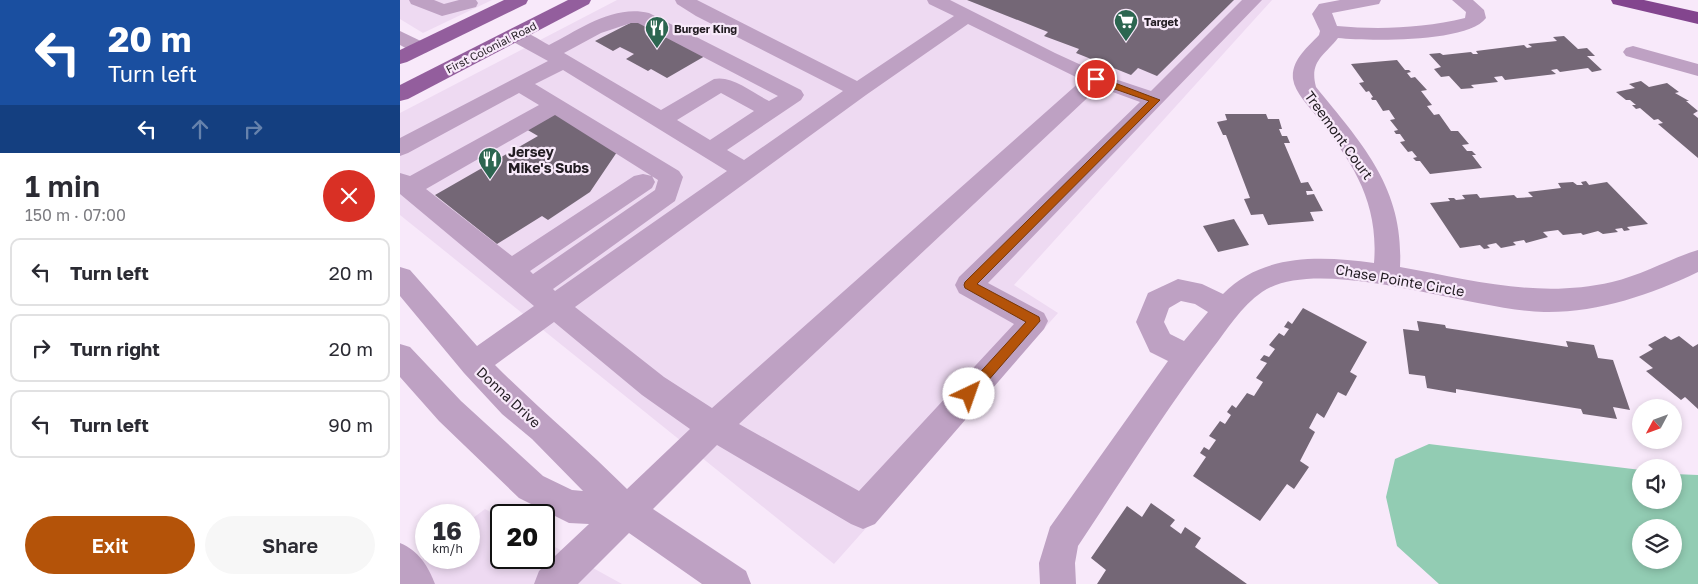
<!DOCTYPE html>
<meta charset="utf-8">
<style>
:root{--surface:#fff;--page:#f7f7f7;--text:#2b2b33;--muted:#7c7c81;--line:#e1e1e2;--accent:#b45309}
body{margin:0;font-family:"Golos Text",sans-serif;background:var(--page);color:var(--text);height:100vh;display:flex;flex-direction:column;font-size:19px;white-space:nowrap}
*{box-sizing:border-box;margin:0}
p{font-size:16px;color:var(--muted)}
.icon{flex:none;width:28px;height:28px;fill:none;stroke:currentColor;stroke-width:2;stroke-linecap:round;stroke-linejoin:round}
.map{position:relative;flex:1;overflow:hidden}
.panel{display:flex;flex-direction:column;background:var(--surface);width:400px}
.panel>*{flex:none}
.hud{background:#1a4fa0;color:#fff;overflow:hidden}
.needle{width:32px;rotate:229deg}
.buttons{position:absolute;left:1232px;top:399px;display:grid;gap:10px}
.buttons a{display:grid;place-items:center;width:50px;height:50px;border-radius:50%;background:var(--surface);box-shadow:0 2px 8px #0003;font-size:25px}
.speed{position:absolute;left:15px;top:504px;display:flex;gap:10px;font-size:25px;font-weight:700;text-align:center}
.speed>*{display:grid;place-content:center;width:65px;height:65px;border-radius:50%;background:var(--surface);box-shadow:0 2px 8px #0003;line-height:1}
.speed small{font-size:12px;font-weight:400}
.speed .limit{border:2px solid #111;border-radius:8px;background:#fff;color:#111}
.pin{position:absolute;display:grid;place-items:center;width:42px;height:42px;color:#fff;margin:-21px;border:2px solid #fff;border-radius:50%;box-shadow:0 1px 5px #0007}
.me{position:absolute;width:55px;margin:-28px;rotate:42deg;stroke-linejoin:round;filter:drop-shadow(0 0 4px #0008)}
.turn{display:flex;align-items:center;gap:18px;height:105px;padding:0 25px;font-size:22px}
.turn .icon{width:65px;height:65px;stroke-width:2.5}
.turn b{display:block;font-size:35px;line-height:42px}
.lanes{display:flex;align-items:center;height:48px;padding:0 25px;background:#0003;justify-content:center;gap:25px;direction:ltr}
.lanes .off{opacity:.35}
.round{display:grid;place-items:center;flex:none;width:52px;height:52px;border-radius:26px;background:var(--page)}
.summary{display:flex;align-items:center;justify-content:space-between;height:85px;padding:0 25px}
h1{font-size:30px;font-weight:600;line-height:38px}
.action{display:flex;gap:10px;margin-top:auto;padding:10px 25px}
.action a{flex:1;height:58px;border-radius:30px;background:var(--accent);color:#fff;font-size:20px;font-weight:600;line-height:58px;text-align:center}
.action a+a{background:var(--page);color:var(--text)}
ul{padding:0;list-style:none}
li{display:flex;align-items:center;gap:15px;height:68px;margin:0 10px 8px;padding:0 15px;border:2px solid var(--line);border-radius:10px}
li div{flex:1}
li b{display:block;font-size:19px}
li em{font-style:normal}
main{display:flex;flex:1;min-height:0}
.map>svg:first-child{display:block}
</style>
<main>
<section class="panel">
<div class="hud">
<div class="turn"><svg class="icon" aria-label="left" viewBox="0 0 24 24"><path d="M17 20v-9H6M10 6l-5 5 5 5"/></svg><div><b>20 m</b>Turn left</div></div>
<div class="lanes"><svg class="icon" aria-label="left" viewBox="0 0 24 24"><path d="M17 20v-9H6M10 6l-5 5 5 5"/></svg><svg class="icon off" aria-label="ahead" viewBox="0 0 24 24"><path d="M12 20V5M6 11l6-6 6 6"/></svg><svg class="icon off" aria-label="right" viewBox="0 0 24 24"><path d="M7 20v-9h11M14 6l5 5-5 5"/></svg></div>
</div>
<div class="summary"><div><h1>1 min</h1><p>150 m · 07:00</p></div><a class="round" style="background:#d93025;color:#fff"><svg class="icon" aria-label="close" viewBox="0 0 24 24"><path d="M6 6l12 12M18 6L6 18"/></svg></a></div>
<ul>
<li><svg class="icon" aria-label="left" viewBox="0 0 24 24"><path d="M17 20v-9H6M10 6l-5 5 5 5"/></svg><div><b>Turn left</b></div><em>20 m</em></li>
<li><svg class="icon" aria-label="right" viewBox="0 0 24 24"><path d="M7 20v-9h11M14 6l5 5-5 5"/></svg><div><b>Turn right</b></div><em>20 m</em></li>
<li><svg class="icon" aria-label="left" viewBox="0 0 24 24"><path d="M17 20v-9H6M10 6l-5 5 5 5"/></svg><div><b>Turn left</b></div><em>90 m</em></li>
</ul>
<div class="action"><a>Exit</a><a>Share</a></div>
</section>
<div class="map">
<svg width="1298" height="584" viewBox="0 0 1298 584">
<rect width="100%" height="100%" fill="#f8e9fa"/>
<g fill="#eedaf2">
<path d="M0 0H92L23 33 0 19Z"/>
<path d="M217 0H872L614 285 658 313 434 564 0 215V113Z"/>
<path d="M85 509 101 518V558H144V541L222 584H0V577L26 556V558H69V521Z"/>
</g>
<path fill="#92ccb3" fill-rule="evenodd" d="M1029 444 1241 470V500H1274V474L1298 475V584H1039L997 546 986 497 995 459ZM1241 528H1274V560H1241Z"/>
<g fill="#746776">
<path d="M567 0H834L757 76 738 68 731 75 676 53 679 49 644 36 648 32Z"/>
<path d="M236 20 253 28 250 30 265 38 267 37 305 56 267 78 251 69 248 71 226 59 234 54 220 47 213 51 195 41Z"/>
<path d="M1164 36 1178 49 1187 48 1195 56H1187L1202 70 1192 72 1188 68 1160 72 1157 69 1151 70 1156 74 1105 80 1102 76 1094 77 1098 82 1071 85 1074 88 1061 89 1049 76 1041 77 1034 69 1041 67 1029 54 1040 53 1043 55 1071 52 1073 54H1078L1076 51 1124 45 1127 48 1132 47 1128 44 1157 41 1153 37Z"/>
<path d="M997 60 1005 70H1009L1011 72 1007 73 1011 78 1015 77 1027 90 1021 91 1032 105 1027 106 1034 115 1039 114 1051 131H1058L1069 144 1062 145 1067 151H1072L1076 155H1072L1082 168 1030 174 1020 161H1016L1013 158 1017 157 1012 151 1008 152 1000 142 1005 141 1000 134H996L994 131 998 130 990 120 995 119 989 110 983 111 976 100H972L971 98 973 97 969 91 966 92 959 83 964 82 951 64Z"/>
<path d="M1241 81 1249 87 1267 83 1279 92 1275 93 1289 101H1286L1298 111 1293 114 1298 118V158L1258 124 1263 123 1258 119 1254 120 1240 108 1236 109 1232 105H1236L1230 100H1226L1216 92 1235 88 1229 84Z"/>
<path d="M154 113 217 152 190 192 148 220 142 216 97 244 35 195 138 136 126 129Z"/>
<path d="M825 114H866L868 119H879L882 129H879L882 136H887L890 143H884L901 183 908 182 913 191H906L907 195 914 194 923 211 910 212 914 221 868 225 863 214 851 215 844 199 850 198 826 135H823L817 122 827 120Z"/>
<path d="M1186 181 1189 185 1207 182 1248 224 1227 227 1230 230 1224 231 1222 228 1215 229 1218 232 1203 234 1198 231 1183 235 1181 233 1163 235 1158 230 1143 232 1148 237 1126 243 1124 240 1113 242 1116 245 1101 248 1096 243 1087 245 1090 248 1084 249 1080 245 1060 248 1030 203 1050 201 1048 198H1054L1056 200 1065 199 1062 195 1077 194 1080 198 1114 195 1117 198 1133 197 1128 192 1161 188 1158 183 1173 182 1177 185H1183L1181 182Z"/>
<path d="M834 219 849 245 818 252 803 226Z"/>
<path d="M903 308 967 342 950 372 957 376 946 396 938 392 924 418 917 413 909 428 915 432 900 461 909 467 894 489 887 484 860 521 793 476 806 457 800 453 804 447 809 450 816 440 809 436 820 421 825 424 831 415 827 412 832 405 836 408 847 393 854 396 863 382 856 378 867 363 860 360 864 355 869 357 875 349 869 345 879 333 884 336 889 329 884 327 888 321 892 324Z"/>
<path d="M1017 321 1045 325 1046 328 1168 347 1166 341 1194 345 1198 358 1213 360 1230 410 1213 407 1217 419 1183 414 1181 409 1056 389V393L1027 388 1025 376 1009 374 1003 329 1019 331Z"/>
<path d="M1265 336 1271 340 1279 336 1293 347 1298 344V409L1285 397 1281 400 1246 371 1253 368 1239 357 1253 349 1248 345Z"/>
<path d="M751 503 775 520 770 526 781 534 785 527 801 538 795 547 847 584H697L706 570 691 558 727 506 742 517Z"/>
</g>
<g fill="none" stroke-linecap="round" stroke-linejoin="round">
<g fill="#bea1c3" fill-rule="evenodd">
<path d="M9 0H34L44 4 59 0H76L78 3 76 7 42 16 11 4Z"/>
<path d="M275 0H297L457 81 554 16 529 4 527 0H550L655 53 703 75 751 91 842 0H862L588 283 644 313 648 321 644 329 475 524 463 529 451 524 317 445 253 509 346 571 351 584H302L229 533 178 584H134L139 571 189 524 169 523 119 498 39 421 0 377V344L10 347 61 401 143 476 172 490 183 491 132 439 102 414 64 373 0 296V267L10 270 77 346 134 306 0 194V173L10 176 139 105 119 93 8 153 0 156V138L148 61 108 39 105 35 108 31C123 27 136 38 149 45 178 30 214 4 249 13L401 90 404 95 401 100 327 150 344 160 443 91 296 16 277 4ZM231 23H238L378 96 369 101C353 93 332 75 314 79L261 110 164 53 201 33ZM568 24 682 80 312 408 264 377 175 307 466 95ZM163 70 327 171 155 291 153 289 275 201 283 177 279 171 135 84ZM699 87 740 102 559 277 555 285 559 293 614 324 459 491 339 424ZM321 93 354 111 310 140 277 120ZM155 115 258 180 255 190 133 274 130 271 252 188 255 182 252 176 243 174 234 176 112 256 26 189ZM154 322 242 395 290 429 227 489C184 446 138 408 95 365Z"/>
<path d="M940 0H981L979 4 932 13 937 26C980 30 1023 28 1065 18L1066 12 1052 0H1073L1084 10 1086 18C1068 43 967 41 938 38 924 56 909 61 916 87 963 145 1004 188 1000 267 1073 280 1138 299 1212 282 1242 275 1269 259 1298 250V272C1250 295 1197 313 1144 312 1072 311 920 253 862 292 841 306 827 330 812 349 764 412 722 480 678 546L675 563 676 584H640L639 563 650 527 768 361 750 352 736 322 748 293 778 279 802 284 823 294C863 253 921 256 974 263 979 202 953 163 917 117 909 106 895 93 893 79 891 60 908 47 919 35L920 31 912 14 919 4ZM781 301 795 304 808 312 784 341 770 334 764 322 769 308Z"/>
<path d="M0 31 27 44 30 48 27 52 20 54 13 52 0 45Z"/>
<path d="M1233 46 1298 64V76L1226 56 1223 52 1226 48Z"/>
<path d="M0 543C19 551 28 566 35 584H0Z"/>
</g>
<g fill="#935e9d" fill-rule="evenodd">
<path d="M104 0H128L126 4 7 62 0 64V50Z"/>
<path d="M168 0H191L189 4 8 99 0 101V85Z"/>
</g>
<path fill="#83458e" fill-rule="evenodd" d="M1211 0H1244L1298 12V24L1213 4Z"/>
</g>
<path fill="#b45309" stroke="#753606" d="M692 77H699L760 100 577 284 639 317 640 321 573 398 569 400 564 398 562 394 564 390 626 322 565 288 564 285 565 282 749 101 692 81Z"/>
<defs>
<g id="supermarket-pin" transform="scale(1.25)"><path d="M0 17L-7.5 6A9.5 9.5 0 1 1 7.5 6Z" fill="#2c6650" stroke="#f8e9fa"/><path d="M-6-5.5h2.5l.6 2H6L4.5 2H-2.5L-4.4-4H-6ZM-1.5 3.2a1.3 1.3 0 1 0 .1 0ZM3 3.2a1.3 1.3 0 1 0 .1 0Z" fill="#fff"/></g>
<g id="restaurant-pin" transform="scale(1.25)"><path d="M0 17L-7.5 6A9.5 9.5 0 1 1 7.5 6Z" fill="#2c6650" stroke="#f8e9fa"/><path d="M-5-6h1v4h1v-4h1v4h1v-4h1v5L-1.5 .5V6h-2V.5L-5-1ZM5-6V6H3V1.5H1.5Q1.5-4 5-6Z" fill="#fff"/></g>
</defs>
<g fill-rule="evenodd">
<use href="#supermarket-pin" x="726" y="21"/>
<use href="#restaurant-pin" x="257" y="28"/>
<use href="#restaurant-pin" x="90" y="159"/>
</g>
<g text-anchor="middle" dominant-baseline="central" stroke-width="4.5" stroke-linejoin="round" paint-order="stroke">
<g font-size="11" font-weight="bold" fill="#221c22" stroke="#f8e9fa" text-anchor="start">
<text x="744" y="21">Target</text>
<text x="274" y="28">Burger King</text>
</g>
<g font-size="11" fill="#221c22" stroke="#f8e9fa">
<text transform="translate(91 47) rotate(-27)">First Colonial Road</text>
</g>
<g font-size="14" fill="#221c22" stroke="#f8e9fa">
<text transform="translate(939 135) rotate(54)">Treemont Court</text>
<text transform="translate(1000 280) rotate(10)">Chase Pointe Circle</text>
<text transform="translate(109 397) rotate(43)">Donna Drive</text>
</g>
<g font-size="14" font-weight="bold" fill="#221c22" stroke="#f8e9fa" text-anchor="start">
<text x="108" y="151">Jersey<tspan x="108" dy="16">Mike's Subs</tspan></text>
</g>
</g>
</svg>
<div class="buttons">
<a><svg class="needle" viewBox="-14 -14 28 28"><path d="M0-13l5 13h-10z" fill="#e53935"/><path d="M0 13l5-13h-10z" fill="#7c7c81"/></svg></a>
<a><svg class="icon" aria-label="sound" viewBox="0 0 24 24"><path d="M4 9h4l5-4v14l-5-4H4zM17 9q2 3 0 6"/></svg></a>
<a><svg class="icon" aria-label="layers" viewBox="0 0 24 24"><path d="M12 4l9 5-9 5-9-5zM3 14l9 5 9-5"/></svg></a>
</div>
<div class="speed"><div>16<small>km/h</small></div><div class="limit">20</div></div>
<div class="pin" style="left:696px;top:79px;background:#d93025"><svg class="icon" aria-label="arrive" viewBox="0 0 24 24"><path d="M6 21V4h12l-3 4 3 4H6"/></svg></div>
<svg class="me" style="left:569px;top:394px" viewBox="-20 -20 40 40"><circle r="19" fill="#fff"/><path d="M0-13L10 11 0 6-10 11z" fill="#b45309"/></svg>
</div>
</main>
